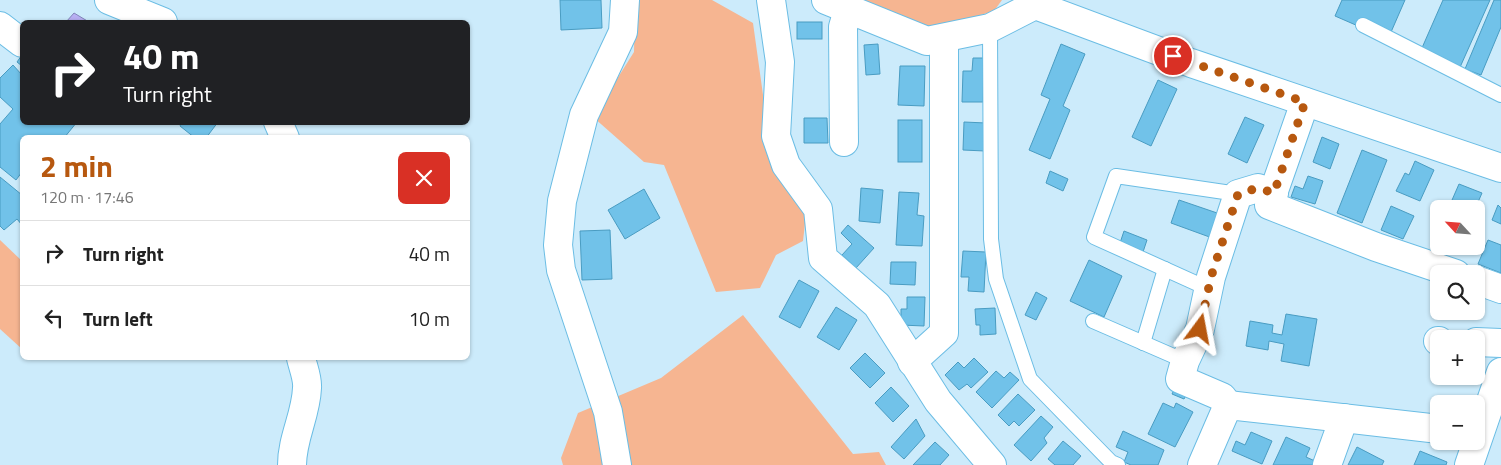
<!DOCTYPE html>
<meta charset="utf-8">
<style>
:root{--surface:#fff;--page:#f2f2f2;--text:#222;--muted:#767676;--line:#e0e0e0;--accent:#b7580f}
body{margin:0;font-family:"Titillium Web",sans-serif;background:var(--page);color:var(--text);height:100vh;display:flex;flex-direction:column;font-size:19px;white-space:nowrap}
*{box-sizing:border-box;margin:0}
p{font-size:16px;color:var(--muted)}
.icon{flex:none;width:28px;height:28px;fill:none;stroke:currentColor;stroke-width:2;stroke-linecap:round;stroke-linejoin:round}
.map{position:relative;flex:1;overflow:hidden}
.details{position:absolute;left:20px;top:135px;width:450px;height:225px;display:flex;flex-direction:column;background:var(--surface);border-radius:8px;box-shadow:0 1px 4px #0004}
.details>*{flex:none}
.hud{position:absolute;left:20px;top:20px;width:450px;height:105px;border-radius:8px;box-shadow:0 1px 4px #0004;background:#202124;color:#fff;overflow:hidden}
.needle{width:32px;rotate:296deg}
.fabs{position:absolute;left:1430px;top:200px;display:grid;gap:10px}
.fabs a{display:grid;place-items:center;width:55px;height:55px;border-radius:8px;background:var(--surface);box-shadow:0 1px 4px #0004;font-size:25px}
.pin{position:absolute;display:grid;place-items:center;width:42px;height:42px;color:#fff;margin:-21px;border:2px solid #fff;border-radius:50%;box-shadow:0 1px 5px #0007}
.me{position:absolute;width:55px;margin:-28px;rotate:13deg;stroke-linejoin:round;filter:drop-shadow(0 0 4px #0008)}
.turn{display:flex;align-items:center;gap:18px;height:105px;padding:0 20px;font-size:22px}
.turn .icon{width:65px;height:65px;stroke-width:2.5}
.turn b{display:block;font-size:35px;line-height:42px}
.round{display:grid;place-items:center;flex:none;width:52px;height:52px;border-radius:8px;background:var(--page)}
.summary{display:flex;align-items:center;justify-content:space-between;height:85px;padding:0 20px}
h1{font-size:30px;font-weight:700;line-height:38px;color:var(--accent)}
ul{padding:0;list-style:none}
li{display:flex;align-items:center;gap:15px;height:65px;padding:0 20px;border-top:1px solid var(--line)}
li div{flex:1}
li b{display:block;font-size:19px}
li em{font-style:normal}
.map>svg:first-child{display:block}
</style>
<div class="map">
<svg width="1501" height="465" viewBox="0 0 1501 465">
<rect width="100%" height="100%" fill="#ccebfb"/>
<g fill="#f6b591">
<path d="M635 0H712L753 23 769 138 807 206 803 241 776 255 760 288 716 292 664 165 644 162 593 117 634 52Z"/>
<path d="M859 0H1002L994 11 930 30Z"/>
<path d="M0 240 22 261V349L0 329Z"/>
<path d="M743 315 853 454 879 452 886 465H563L561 458 578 413 661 378Z"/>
</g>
<path fill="#b8aff3" stroke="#8286bb" d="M74 13 89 22H66Z"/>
<g fill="#71c2e9" stroke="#499cc2">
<path d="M560 0H601L602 28 561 30Z"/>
<path d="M1342 0H1405L1388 39 1335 16Z"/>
<path d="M1443 0H1490L1457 74 1418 57Z"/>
<path d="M1494 0H1501V27L1481 75 1465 69Z"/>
<rect x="797" y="22" width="25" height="17"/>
<path d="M878 44 880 74 866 75 864 45Z"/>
<path d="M1061 44 1085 54 1063 106 1070 110 1050 159 1029 150 1050 99 1041 95Z"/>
<path d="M22 55V66L17 62Z"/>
<path d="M973 58H984L983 102H962L963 71H972Z"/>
<path d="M13 65 22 75V122H77L64 138H22V172L16 180 0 167V124L13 109 0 97V78Z"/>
<path d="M900 66H925L924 106 898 105Z"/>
<path d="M1158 80 1177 89 1151 146 1132 137Z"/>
<path d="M1245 117 1264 125 1247 163 1228 154Z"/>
<path d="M804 118H827L828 143H804Z"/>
<rect x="898" y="120" width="24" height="42"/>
<path d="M182 122H218L206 138H195L180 126Z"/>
<path d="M964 122 986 123 985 151 963 150Z"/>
<path d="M1322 137 1339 144 1330 169 1313 162Z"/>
<path d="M1362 150 1387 160 1362 223 1337 213Z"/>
<path d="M1415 161 1434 170 1420 201 1396 191 1405 173 1409 175Z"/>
<path d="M1050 171 1068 179 1063 191 1046 183Z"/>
<path d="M1308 176 1323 181 1315 204 1291 197 1295 186 1303 189Z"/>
<path d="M0 177 22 195V225L17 219 4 230 0 226Z"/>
<path d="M1459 184 1482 193 1475 209 1449 207Z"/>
<path d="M861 188 883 190 880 223 859 221Z"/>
<path d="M644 189 660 218 625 239 608 210Z"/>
<path d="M899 192 919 193 917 215 924 216 922 246 896 245Z"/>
<path d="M1179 200 1223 215 1215 239 1171 223Z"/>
<path d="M1498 205 1501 208V224L1492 220Z"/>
<path d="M1391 206 1414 216 1403 239 1381 230Z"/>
<path d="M848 225 874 248 856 268 842 255 852 244 841 233Z"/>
<path d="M1439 226V246H1457L1454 254 1431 244Z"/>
<path d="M610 230 612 279 582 280 580 231Z"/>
<path d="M1124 231 1147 240 1143 252 1120 243Z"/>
<path d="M1488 240 1501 245V273L1478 264Z"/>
<path d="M963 251 986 252 984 292 968 291 969 277H961Z"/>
<path d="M1089 260 1122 276 1104 317 1070 301Z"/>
<path d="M891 262H916L915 285 890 284Z"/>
<path d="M799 280 819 291 800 328 779 317Z"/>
<path d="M1036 292 1047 298 1036 320 1025 315Z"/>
<path d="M907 297H925L924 326 901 325V309H907Z"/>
<path d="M836 307 857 320 839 350 817 337Z"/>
<path d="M995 308 996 334 980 335V325H976L975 309Z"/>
<path d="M1286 314 1317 319 1309 366 1281 361 1284 344 1269 341 1268 350 1246 346 1250 321 1273 325 1272 333 1282 335Z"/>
<path d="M865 353 885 373 870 388 850 368Z"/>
<path d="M974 358 988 372 971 388 967 384 959 390 945 375 958 362 964 368Z"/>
<path d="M996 371 1004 378 1010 372 1019 380 992 408 976 392Z"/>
<path d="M1176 386 1188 392 1184 399 1172 394Z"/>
<path d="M891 387 909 406 893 422 875 403Z"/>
<path d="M1018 394 1035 410 1019 426 1014 421 1009 426 998 415Z"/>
<path d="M1163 403 1174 408 1176 403 1193 412 1175 447 1148 434Z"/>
<path d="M1041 416 1053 427 1044 438 1047 443 1031 461 1014 445Z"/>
<path d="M916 419 925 436 904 459 891 447Z"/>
<path d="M1123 431 1164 450 1158 465H1131L1124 462 1128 452 1116 447Z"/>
<path d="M1251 432 1272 441 1262 464 1232 451 1236 441 1245 445Z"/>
<path d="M1286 437 1310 448 1306 457 1315 461 1314 465H1273Z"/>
<path d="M1063 441 1081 456 1073 465H1055L1048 459Z"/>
<path d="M935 442 949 455 940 465H913Z"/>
<path d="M1357 447 1384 461 1382 465H1348Z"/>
<path d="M1420 451 1447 462 1446 465H1414Z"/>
</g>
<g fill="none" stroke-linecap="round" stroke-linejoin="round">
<g stroke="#6bbde4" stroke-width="16">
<g id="service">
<path d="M1363 25 1501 95"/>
<path d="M990 28 991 239 996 279 1030 379 1111 462 1118 465"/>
<path d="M1209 289 1094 237 1116 176 1238 194"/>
<path d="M1093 321 1185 361"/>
<path d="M1143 343 1165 269"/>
</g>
</g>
<g stroke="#6bbde4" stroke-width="30">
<g id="minor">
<path d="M109 0 163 22"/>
<path d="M771 0 780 62 776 136 786 165 818 209 823 258 877 305 938 401 992 465"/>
<path d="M826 0 927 41 990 28 1035 5 1191 63 1501 168"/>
<path d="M0 26 22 43"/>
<path d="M1305 102 1269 205 1376 247 1456 274"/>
<path d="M278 122 285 138"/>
<path d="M844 142 843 27 848 10"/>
<path d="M1476 280 1501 289"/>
<path d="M1438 341H1439"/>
<path d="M1476 342 1501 343"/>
<path d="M912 362 944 333V38"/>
<path d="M1228 405 1222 397 1180 379 1185 361 1200 329 1211 277 1238 194 1258 188 1274 193"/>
<path d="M292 465C292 438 306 415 307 388 308 379 303 367 301 358"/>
<path d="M617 465 608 412 561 270 558 245 562 201 584 115 623 32 625 0"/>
<path d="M1202 465 1228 405 1439 429"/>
<path d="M1327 465 1344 418"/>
<path d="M1469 465 1501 372"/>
</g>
</g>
<use href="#service" stroke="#fff" stroke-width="14"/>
<use href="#minor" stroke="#fff" stroke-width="28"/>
</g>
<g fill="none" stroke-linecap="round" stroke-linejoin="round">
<path stroke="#b7580f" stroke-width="9" stroke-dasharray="0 16.2" d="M1173 56 1305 102 1274 193 1258 188 1238 194 1211 277 1200 329"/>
</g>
</svg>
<div class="fabs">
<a><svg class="needle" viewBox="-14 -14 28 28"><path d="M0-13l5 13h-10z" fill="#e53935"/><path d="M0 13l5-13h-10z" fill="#767676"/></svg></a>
<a><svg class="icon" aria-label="search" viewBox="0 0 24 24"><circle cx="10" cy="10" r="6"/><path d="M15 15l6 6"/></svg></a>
<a>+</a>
<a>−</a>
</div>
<div class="pin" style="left:1173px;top:56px;background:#d93025"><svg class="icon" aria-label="arrive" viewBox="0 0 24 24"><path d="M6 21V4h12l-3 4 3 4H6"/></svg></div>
<svg class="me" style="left:1200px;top:329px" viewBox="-20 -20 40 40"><path d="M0-17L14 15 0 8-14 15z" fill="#b7580f" stroke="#fff" stroke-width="4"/></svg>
<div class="hud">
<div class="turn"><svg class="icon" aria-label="right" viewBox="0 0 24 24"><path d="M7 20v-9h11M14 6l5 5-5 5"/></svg><div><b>40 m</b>Turn right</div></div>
</div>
<section class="details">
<div class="summary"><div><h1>2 min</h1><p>120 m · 17:46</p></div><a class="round" style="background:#d93025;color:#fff"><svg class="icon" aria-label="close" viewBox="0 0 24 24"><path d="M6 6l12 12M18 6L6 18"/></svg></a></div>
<ul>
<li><svg class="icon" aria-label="right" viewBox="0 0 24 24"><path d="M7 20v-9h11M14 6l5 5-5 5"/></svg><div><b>Turn right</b></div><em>40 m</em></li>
<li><svg class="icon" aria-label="left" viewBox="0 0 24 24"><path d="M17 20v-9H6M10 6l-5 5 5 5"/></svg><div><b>Turn left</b></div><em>10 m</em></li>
</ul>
</section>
</div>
